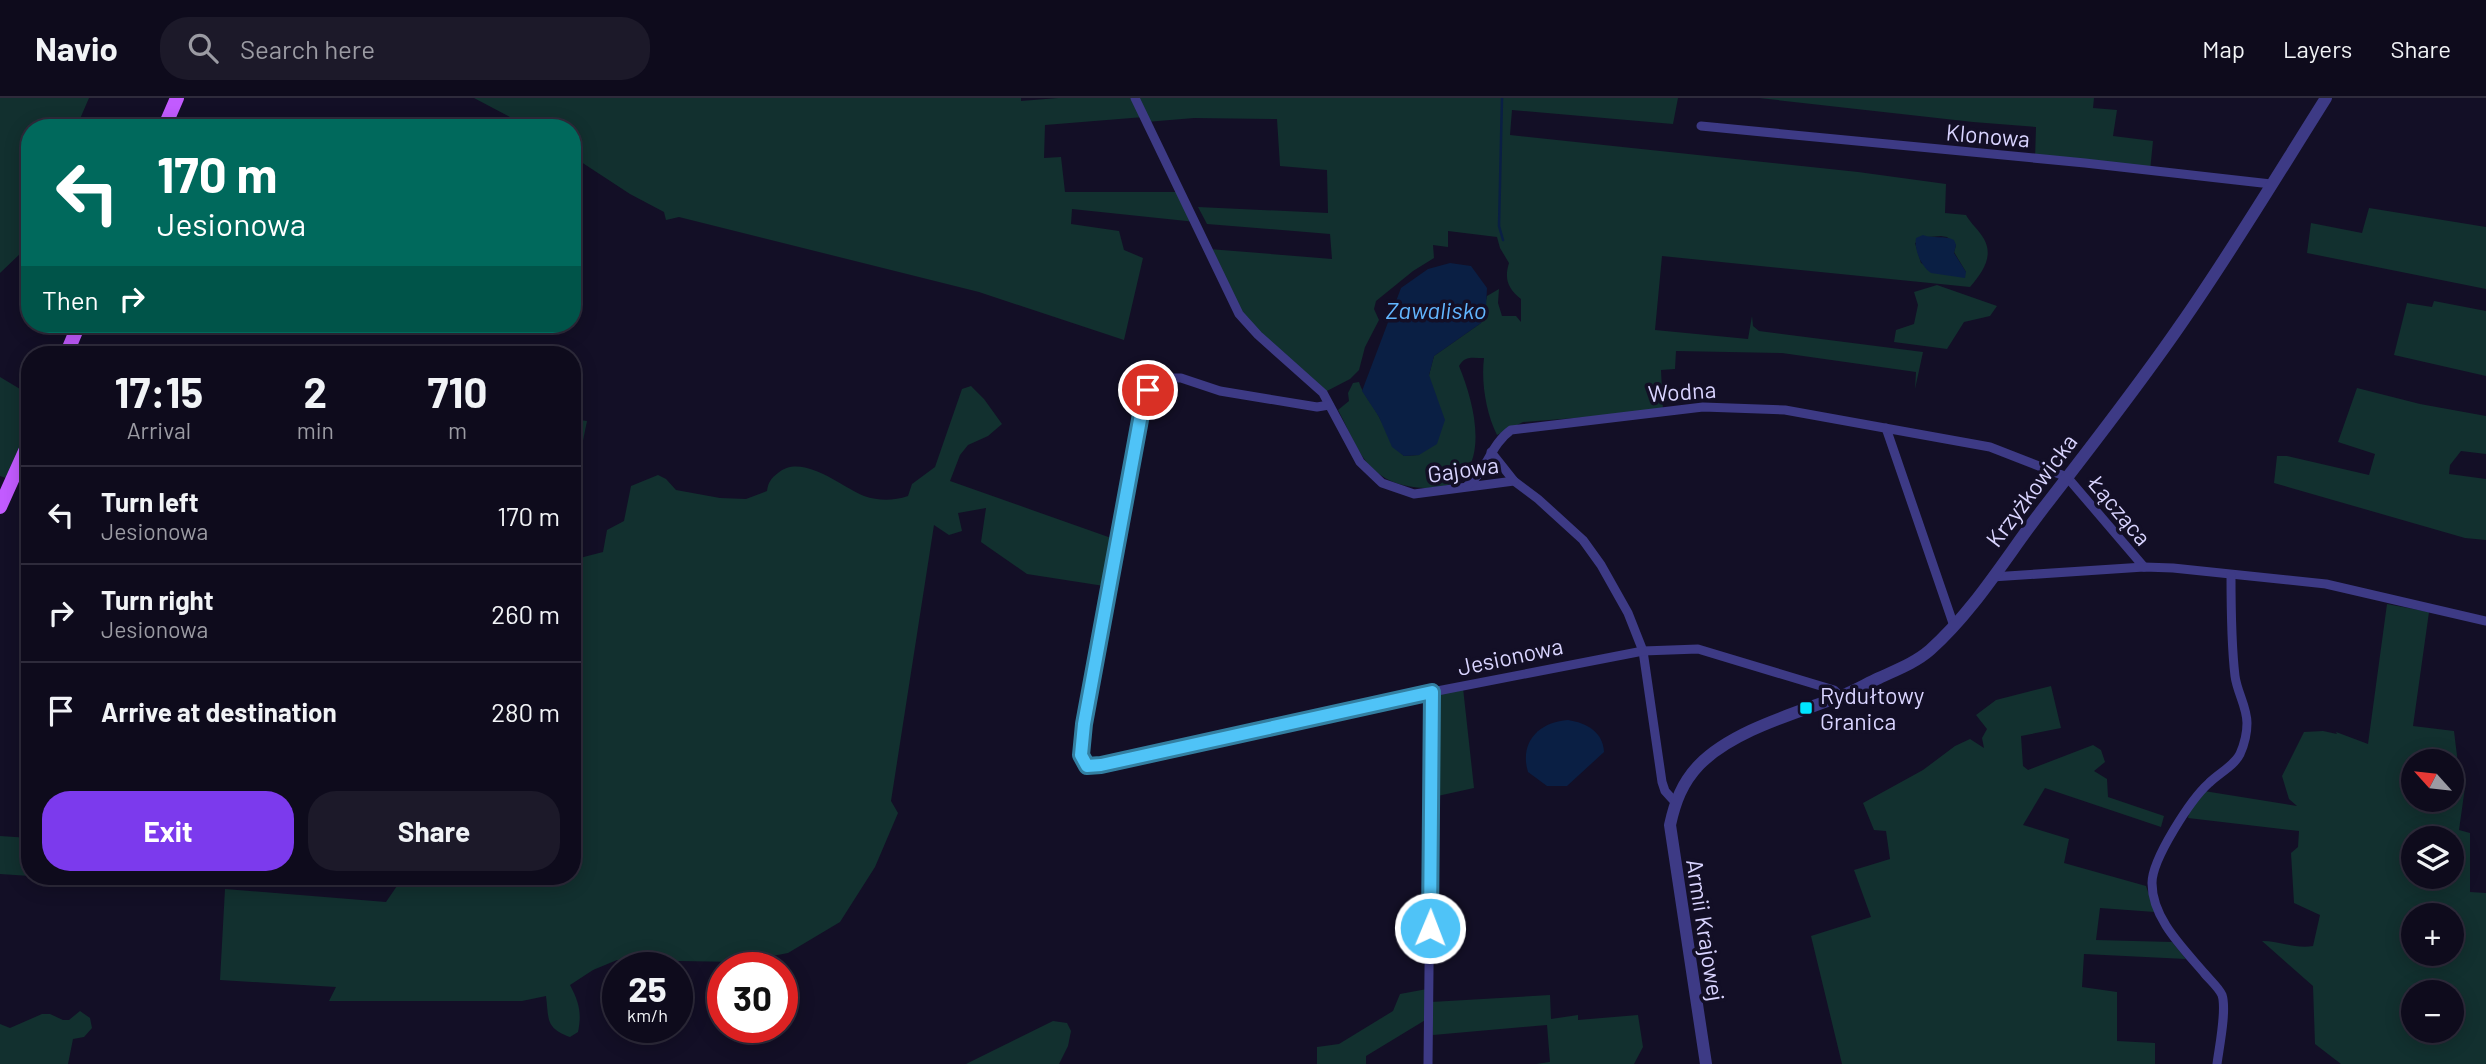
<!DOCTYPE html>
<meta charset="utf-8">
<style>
:root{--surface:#0e0b1c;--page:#1c1929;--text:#f1f3f6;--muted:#9b9ba3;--line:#2e2b3b;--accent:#7c3aed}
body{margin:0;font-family:Barlow,sans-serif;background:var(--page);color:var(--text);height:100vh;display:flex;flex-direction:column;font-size:26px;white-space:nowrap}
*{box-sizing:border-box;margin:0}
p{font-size:23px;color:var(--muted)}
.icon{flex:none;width:38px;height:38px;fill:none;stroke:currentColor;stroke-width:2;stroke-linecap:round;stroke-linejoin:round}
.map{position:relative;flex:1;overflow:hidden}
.panel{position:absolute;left:21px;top:248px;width:560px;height:539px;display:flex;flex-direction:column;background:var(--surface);border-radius:28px;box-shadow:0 4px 18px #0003,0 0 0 2px var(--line)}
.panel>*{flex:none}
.hud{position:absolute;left:21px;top:21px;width:560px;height:214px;border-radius:28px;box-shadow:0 4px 18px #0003,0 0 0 2px var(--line);background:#00695c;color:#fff;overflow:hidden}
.needle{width:46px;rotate:297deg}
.fabs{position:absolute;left:2401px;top:651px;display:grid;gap:14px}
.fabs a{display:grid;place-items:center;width:63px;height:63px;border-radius:50%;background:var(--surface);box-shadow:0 4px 18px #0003,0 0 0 2px var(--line);font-size:35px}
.speed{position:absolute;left:602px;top:854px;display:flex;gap:14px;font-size:35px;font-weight:700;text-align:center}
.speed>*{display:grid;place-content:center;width:91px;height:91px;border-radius:50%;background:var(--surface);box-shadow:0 4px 18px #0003,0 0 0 2px var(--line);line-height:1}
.speed small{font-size:18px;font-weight:400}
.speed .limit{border:10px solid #d22;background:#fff;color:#111}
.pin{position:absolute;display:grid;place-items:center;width:60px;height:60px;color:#fff;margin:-30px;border:4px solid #fff;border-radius:50%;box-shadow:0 2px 7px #0007}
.me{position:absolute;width:77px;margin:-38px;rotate:1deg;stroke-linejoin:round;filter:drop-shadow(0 0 5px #0008)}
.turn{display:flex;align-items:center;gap:24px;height:147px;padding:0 21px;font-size:32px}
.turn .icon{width:91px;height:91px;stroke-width:2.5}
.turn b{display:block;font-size:49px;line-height:60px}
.then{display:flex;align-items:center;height:66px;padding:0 21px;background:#0003;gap:14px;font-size:26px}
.eta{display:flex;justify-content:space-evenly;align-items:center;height:119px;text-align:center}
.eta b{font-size:42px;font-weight:700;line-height:49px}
.button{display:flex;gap:14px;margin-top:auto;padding:14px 21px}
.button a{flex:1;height:80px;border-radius:28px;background:var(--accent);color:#fff;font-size:28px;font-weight:700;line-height:80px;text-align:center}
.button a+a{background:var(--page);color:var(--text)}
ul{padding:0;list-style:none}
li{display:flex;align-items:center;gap:21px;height:98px;padding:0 21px;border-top:2px solid var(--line)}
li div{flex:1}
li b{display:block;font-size:26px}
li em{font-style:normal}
header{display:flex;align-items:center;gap:42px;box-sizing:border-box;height:98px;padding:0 35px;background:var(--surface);border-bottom:2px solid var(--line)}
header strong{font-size:33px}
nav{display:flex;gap:38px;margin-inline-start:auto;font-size:24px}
.search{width:490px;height:63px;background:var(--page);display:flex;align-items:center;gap:18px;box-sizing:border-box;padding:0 24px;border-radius:28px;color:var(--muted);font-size:26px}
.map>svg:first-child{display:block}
</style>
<header>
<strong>Navio</strong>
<div class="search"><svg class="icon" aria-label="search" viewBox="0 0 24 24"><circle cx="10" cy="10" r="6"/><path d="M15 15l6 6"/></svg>Search here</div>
<nav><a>Map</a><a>Layers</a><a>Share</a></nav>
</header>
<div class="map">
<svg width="2486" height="966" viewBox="0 0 2486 966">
<rect width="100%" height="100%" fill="#130f26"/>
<g fill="#12302f" fill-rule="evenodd">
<path d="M0 0H89L76 30H30V137L23 153 0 175Z"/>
<path d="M474 0H1021V3L1058 0H1678L1673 26 1512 12 1510 37 1858 74 1946 86 1945 115 1966 117C1971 126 1979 132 1984 141 1994 159 1982 175 1970 189L1662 158 1655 232 1748 241 1752 218 1753 228 1759 233 1923 254 1915 291 1916 274 1782 255 1676 253 1675 271 1661 272 1663 313 1523 324 1497 337C1486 315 1481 284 1484 260 1473 260 1465 257 1459 268 1477 311 1496 392 1424 390 1405 389 1389 385 1374 372 1358 358 1348 330 1338 312L1349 303 1348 295 1353 285 1359 284C1363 297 1373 307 1379 319 1388 335 1390 347 1404 358L1419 357 1429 277 1434 258 1481 225 1487 198 1499 191 1498 205 1502 218H1516L1521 224V201C1508 191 1504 181 1509 165L1500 150 1497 139 1448 133V149L1433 147 1434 160 1413 173 1376 203 1374 211 1379 222 1365 249 1359 272 1350 281 1323 295 1239 216 1209 151 1332 161 1330 136 1207 126 1198 109 1328 115 1327 72 1280 68 1277 21 1194 20 1146 24 1144 19 1045 27 1044 60 1061 59 1065 94H1181L1196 124 1072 111 1071 126 1119 133 1124 152 1143 160 1124 242 979 194 679 119 666 122 664 114 630 96 572 58V30H531ZM1941 138 1947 139 1956 147 1954 154 1966 174C1948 181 1937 174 1921 165L1915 145 1928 139Z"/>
<path d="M1759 0H2094L2093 10 2117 12 2113 38 2153 43 2150 73 2035 61 2036 29 1973 24Z"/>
<path d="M2369 110 2486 129V191L2307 155 2311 125 2362 135Z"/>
<path d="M1937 187 1997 208 1990 218 1964 224 1947 251 1894 244 1896 232 1914 226 1918 207 1914 194Z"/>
<path d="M2434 203 2486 213V278L2394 257 2407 205 2432 209Z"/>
<path d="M0 279 30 297V342L12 382 0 378Z"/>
<path d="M971 288 984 301 1002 326 988 338 968 347 960 357 950 383 1114 441 1104 488 1027 476 981 444 986 410 958 415 962 433 949 437 934 427 891 703 898 715 875 769 840 824 788 855 740 864 617 862 593 872 570 887C579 904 582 915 578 934L570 939C545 930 549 921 546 898L522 903H329L336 889 220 882 225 791 386 804 399 785 393 779H572V462L603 454 607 432 624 423 631 388 658 377 666 381 676 392 720 400 746 401 767 393C768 385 771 380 778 375 802 354 842 389 864 398 879 403 893 403 908 398L912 386 935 369 962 291Z"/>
<path d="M2357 290 2420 306 2486 318V356L2461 353 2450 367 2449 376 2486 381V442L2465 440 2274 385 2277 358H2287L2369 377 2375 356 2338 344Z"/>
<path d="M572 321 587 323 572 397Z"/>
<path d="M2387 506 2429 514 2413 628 2454 633 2458 666 2466 682 2459 732 2470 735V794L2486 795V966H2341L2315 946 2313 888 2262 843C2280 843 2295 851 2313 848L2320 817 2294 805 2291 755 2298 749 2299 733 2188 720 2190 711 2204 693 2297 708 2289 701 2282 678 2304 634 2323 633 2337 636 2336 634 2368 646ZM2413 663H2452V702H2413ZM2413 740H2452V779H2413ZM2413 817H2452V856H2413ZM2413 894H2452V933H2413Z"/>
<path d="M2051 588 2061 630 2021 638 2023 668 2028 672 2093 647 2101 652 2105 664 2094 673 2107 681 2108 699 2164 718 2161 729 2045 690 2023 727 2069 741 2064 765 2146 788 2155 814 2100 810 2096 842 2172 844 2186 861 2084 856 2082 889 2117 894V943L2155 945V966H1842L1811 838 1871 819 1854 772 1890 761 1886 733 1874 732 1863 705 1923 672 1955 648 1970 641 1984 650 1982 640 1987 631 1976 617 1996 602Z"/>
<path d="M1463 590 1474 690 1433 699 1435 597Z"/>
<path d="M0 738 30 740V778L0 776Z"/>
<path d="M1427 891V921L1366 958V966H1317V949L1339 946 1393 913 1400 896Z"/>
<path d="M1550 897 1551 921 1578 917V922L1638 917 1643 949 1634 966H1536L1550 964 1547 927 1433 937 1431 904Z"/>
<path d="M80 913 90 920 92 930 84 939 73 941 68 966H0V926L10 930 42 916H50L63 922H69Z"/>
<path d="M1053 923 1067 925 1071 933 1068 948 1059 966H966Z"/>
</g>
<g fill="#0a1f44">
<path d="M1923 137C1933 141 1944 137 1954 142L1956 147 1954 155 1966 174 1965 180 1931 175C1921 168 1914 152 1916 140Z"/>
<path d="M1450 165 1471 168 1487 190 1486 209 1481 225 1434 258 1429 277 1445 322 1437 346 1419 357 1404 358 1392 349 1379 319 1362 293 1401 190 1428 171Z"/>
<path d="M1568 622C1587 625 1603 634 1604 654L1567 688H1547L1528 674C1519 644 1539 624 1568 622Z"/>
</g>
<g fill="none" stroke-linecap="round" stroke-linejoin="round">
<path stroke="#0a1f44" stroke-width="2.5" d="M1502 0 1499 128 1503 142"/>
<g stroke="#3d3a85" stroke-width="9">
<path d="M1135 0 1239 216 1258 237 1323 295 1360 364 1382 385 1414 396 1514 383 1538 401 1583 442 1601 467 1628 515 1643 553 1662 684 1665 693 1675 704"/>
<path d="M1701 28 2085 65 2271 86"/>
<path d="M1329 307 1317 309 1220 293 1181 280H1161L1152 287 1144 300 1084 626 1081 657 1087 668 1130 661 1432 594 1643 553 1698 551 1834 592 1840 598"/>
<path d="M1886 330 1954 528"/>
<path d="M1491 354 1514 383"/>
<path d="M1467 388C1487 373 1490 347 1511 332L1703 309 1785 312 1990 349 2067 379 2144 469"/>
<path d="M1992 479 2144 469 2173 470 2326 486 2486 523"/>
<path d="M1428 966 1432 594"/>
<path d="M2217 966C2219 950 2227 912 2222 897 2219 890 2210 882 2205 876 2184 851 2152 821 2152 785 2152 761 2191 701 2209 685 2219 675 2234 668 2240 656 2244 647 2247 634 2247 625 2247 609 2237 594 2235 578 2231 544 2231 511 2231 477"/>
</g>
<path stroke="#3d3a85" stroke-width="12" d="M1706 966 1670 727C1675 704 1682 685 1699 667 1733 632 1797 615 1841 598 1854 593 1866 586 1879 580 1896 572 1915 565 1930 552 1974 513 2006 459 2042 412 2089 351 2137 290 2181 226 2232 153 2278 76 2326 0"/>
<g stroke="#c25bff" stroke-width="14">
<path d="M164 30 177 0"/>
<path d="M66 257 79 226"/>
<path d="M0 409 30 342"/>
</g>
</g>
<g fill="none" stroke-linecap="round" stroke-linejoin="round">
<g stroke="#337fa1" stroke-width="18">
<path id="route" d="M1148 292 1144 300 1084 626 1081 657 1087 668 1101 667 1432 594 1430 830"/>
</g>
<use href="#route" stroke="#4fc3f7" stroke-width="12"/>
</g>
<rect fill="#00e5ff" stroke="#130f26" stroke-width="2.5" x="1799" y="603" width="14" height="14" rx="3.5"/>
<g text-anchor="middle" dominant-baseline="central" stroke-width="7" stroke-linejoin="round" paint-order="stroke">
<g font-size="23" fill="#d9d4ff" stroke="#130f26">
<text transform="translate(1988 37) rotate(5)">Klonowa</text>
<text transform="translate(1682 293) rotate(-4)">Wodna</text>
<text transform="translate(1463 371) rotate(-8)">Gajowa</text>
<text transform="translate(2031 392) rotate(-53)">Krzyżkowicka</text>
<text transform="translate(2120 412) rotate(50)">Łącząca</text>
<text transform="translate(1510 558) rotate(-12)">Jesionowa</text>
<text transform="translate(1706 832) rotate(81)">Armii Krajowej</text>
</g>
<g font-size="23" fill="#d9d4ff" stroke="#130f26" text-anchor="start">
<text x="1820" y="597">Rydułtowy<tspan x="1820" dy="26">Granica</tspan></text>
</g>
<g font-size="24" font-style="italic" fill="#62b6ff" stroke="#130f26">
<text x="1436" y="211">Zawalisko</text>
</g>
</g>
</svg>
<div class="fabs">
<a><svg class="needle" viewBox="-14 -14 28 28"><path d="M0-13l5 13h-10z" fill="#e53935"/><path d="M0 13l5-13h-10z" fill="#9b9ba3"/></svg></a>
<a><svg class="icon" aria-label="layers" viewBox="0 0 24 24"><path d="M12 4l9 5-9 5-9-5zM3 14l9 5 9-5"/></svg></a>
<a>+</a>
<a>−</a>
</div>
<div class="speed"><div>25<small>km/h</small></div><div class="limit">30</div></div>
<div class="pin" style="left:1148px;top:292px;background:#d93025"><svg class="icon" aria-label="arrive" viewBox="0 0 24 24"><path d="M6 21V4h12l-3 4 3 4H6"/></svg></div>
<svg class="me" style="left:1430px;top:830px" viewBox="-20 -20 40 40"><circle r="17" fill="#4fc3f7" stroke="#fff" stroke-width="3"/><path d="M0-11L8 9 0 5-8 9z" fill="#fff"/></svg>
<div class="hud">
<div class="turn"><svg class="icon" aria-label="left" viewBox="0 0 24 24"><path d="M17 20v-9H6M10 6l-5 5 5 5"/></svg><div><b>170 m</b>Jesionowa</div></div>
<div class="then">Then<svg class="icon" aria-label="right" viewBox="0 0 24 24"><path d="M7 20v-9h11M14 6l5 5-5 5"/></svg></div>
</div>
<section class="panel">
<div class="eta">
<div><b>17:15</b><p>Arrival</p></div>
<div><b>2</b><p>min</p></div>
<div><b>710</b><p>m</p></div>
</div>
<ul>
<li><svg class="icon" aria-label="left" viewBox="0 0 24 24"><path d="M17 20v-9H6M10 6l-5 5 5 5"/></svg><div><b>Turn left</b><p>Jesionowa</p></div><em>170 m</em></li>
<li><svg class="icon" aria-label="right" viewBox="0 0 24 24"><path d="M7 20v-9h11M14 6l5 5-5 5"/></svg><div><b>Turn right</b><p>Jesionowa</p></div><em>260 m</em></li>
<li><svg class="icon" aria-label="arrive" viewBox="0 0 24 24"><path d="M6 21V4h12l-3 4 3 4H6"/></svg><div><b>Arrive at destination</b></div><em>280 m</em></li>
</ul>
<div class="button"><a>Exit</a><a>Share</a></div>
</section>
</div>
